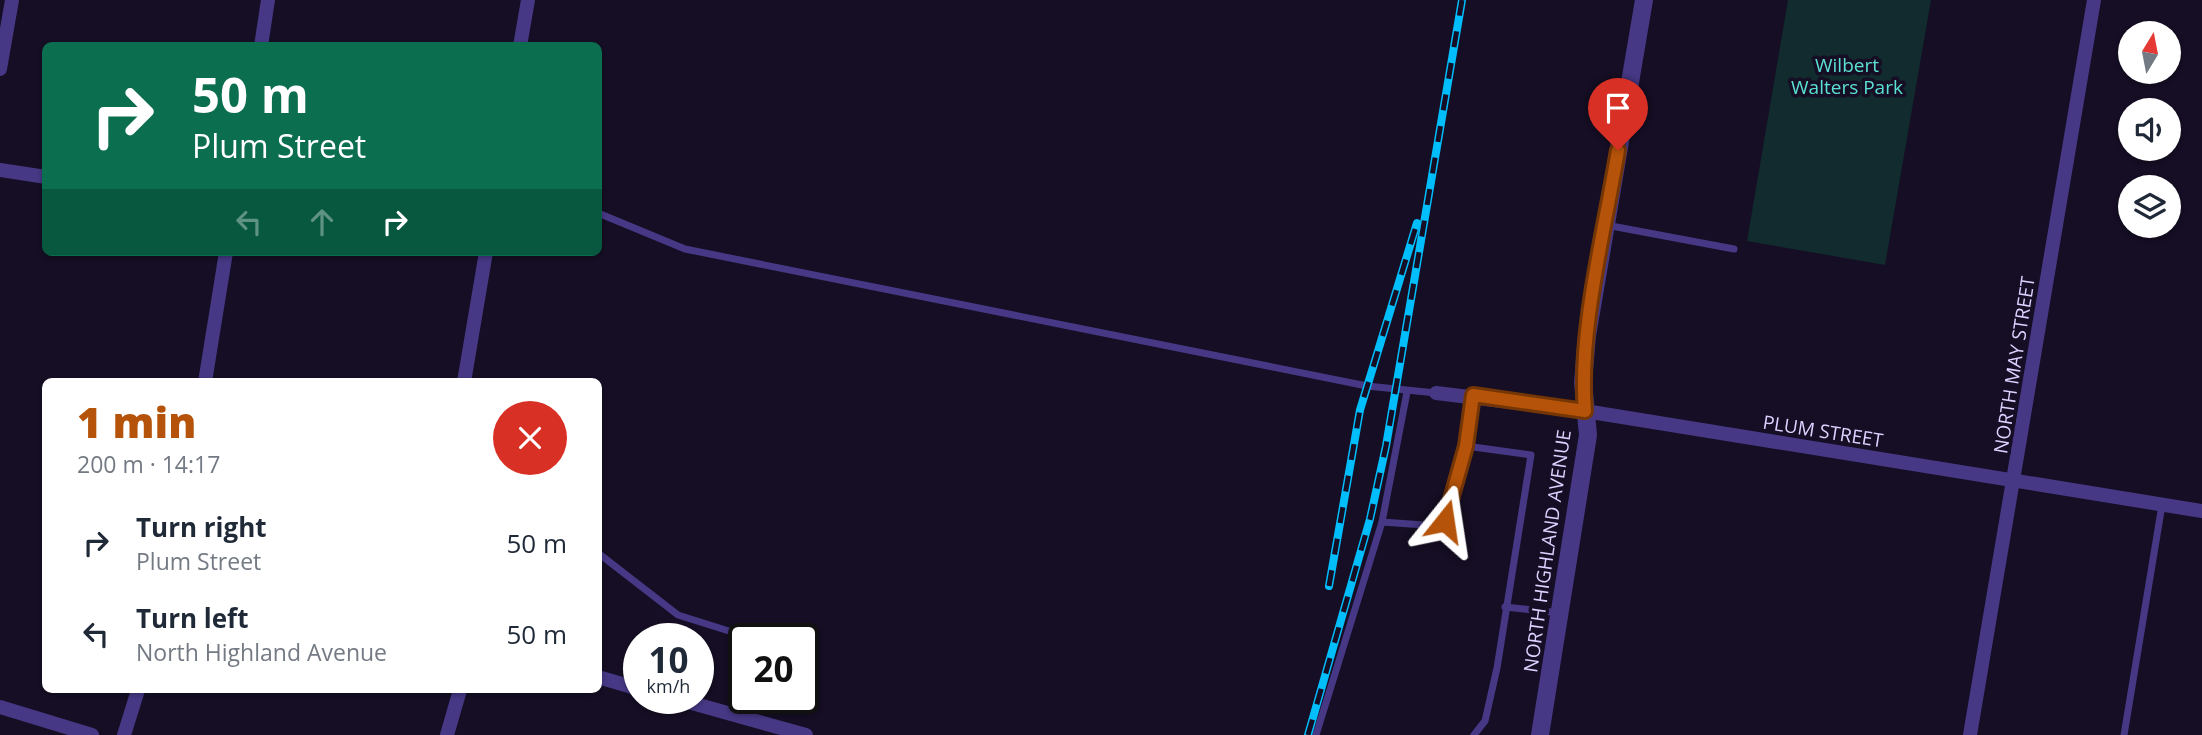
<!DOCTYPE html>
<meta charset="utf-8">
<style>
:root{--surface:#fff;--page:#f6f6f7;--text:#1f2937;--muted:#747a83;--accent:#b45309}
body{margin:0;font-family:"Open Sans",sans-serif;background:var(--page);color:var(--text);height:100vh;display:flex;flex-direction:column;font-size:26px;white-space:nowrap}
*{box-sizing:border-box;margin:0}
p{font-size:23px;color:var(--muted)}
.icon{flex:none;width:38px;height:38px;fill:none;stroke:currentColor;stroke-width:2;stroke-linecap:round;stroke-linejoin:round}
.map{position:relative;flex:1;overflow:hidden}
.details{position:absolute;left:42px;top:378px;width:560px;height:315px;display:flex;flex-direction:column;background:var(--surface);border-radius:10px;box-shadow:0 2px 5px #0004}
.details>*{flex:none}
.hud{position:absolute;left:42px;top:42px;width:560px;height:214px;border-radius:10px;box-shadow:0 2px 5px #0004;background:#0b6e4f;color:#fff;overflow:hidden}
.needle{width:46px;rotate:10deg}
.fabs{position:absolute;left:2118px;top:21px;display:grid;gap:14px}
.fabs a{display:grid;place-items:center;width:63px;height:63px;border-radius:50%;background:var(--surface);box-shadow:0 2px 5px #0004;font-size:35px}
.speed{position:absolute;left:623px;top:623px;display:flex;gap:14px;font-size:35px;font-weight:700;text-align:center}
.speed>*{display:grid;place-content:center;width:91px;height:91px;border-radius:50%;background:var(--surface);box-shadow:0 2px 5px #0004;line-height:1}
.speed small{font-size:18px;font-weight:400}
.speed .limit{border:4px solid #111;border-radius:10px;background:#fff;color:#111}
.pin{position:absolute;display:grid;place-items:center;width:60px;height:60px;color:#fff;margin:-72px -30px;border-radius:50% 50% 50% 0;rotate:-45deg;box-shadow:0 0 7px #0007}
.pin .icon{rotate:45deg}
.me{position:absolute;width:77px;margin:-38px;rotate:15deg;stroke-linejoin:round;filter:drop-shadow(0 0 5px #0008)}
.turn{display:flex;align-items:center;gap:24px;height:147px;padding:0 35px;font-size:32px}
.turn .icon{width:91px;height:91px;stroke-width:2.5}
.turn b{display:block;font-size:49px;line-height:60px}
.lanes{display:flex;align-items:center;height:66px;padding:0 35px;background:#0003;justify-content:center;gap:35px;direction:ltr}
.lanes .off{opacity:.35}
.round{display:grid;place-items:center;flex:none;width:74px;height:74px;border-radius:37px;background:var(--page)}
.headline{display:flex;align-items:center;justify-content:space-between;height:119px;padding:0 35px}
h1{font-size:42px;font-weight:800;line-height:52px;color:var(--accent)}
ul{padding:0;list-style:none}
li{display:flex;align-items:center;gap:21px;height:91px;padding:0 35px}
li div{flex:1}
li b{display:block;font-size:26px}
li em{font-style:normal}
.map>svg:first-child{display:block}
</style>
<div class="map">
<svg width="2202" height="735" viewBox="0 0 2202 735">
<rect width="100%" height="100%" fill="#150e24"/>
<path fill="#112b2e" d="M1788 0H1931L1885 265 1747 241Z"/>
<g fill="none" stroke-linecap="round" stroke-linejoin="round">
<g stroke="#463884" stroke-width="7">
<path d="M598 213 685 249 1367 386 1436 393"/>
<path d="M1606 225 1734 249"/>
<path d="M1407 392 1382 522 1424 525 1445 521 1466 446"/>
<path d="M1473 395 1466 446 1531 455 1497 668 1485 721 1474 735"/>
<path d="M598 553 678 615 732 632"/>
<path d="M1505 607 1560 613"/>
<path d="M1316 735 1382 522"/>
<path d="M2124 735 2162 505"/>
</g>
<g stroke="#463884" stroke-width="14">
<path d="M261 46 268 0"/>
<path d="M520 46 528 0"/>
<path d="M0 69 12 0"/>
<path d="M0 170 46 177"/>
<path d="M205 382 226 252"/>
<path d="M464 382 486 252"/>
<path d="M1436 393 1585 411 2202 511"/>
<path d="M598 677 639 689"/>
<path d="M674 698 806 735"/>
<path d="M0 707 92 735"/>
<path d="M124 735 138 690"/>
<path d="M447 735 460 690"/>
<path d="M1970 735 2094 0"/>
</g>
<path stroke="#463884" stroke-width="18" d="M1540 735 1588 435 1583 382 1587 336 1644 0"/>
<g stroke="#00bdfc" stroke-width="8">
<g id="rail">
<path d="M1329 586 1360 410 1417 223"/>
<path d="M1308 735 1370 519 1386 446 1462 0"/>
</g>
</g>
<use href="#rail" stroke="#150e24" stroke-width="5" stroke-dasharray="16" stroke-linecap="butt"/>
</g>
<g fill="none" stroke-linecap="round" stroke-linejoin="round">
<g stroke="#753606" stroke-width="18">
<path id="route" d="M1445 521 1466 446 1473 395 1585 411C1578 333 1605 229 1618 150"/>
</g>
<use href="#route" stroke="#b45309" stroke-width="12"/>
</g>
<g text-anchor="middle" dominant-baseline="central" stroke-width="7" stroke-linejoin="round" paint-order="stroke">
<g font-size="19" fill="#5be1d3" stroke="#150e24">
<text x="1847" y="65">Wilbert<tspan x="1847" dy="22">Walters Park</tspan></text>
</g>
<g font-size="19" fill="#ddd1ff" stroke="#150e24">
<text transform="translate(2014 365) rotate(-81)">NORTH MAY STREET</text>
<text transform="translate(1823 431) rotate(9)">PLUM STREET</text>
<text transform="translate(1547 551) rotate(-82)">NORTH HIGHLAND AVENUE</text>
</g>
</g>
</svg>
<div class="fabs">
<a><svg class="needle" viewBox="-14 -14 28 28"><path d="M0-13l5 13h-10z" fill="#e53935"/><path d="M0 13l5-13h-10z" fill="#747a83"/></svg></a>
<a><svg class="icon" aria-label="sound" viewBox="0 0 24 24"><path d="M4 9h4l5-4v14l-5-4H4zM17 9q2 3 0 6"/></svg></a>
<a><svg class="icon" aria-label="layers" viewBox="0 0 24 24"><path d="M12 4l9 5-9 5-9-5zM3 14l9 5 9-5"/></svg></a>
</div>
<div class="speed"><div>10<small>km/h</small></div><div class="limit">20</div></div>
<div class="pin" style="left:1618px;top:150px;background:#d93025"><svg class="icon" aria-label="arrive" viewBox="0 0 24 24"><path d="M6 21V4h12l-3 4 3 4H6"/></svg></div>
<svg class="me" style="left:1445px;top:521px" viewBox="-20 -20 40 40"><path d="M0-17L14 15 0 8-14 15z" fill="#b45309" stroke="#fff" stroke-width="4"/></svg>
<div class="hud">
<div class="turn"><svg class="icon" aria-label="right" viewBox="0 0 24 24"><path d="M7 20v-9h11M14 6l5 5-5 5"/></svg><div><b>50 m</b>Plum Street</div></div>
<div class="lanes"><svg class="icon off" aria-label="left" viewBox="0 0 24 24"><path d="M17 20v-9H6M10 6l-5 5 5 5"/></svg><svg class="icon off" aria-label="ahead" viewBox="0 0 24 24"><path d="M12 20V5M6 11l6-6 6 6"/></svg><svg class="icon" aria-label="right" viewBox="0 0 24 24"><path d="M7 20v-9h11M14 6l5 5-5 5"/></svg></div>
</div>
<section class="details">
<div class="headline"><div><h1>1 min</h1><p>200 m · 14:17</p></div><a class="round" style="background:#d93025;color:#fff"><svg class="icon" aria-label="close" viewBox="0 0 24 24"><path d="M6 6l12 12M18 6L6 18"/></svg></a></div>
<ul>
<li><svg class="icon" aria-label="right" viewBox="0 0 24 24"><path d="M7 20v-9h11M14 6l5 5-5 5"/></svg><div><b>Turn right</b><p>Plum Street</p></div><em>50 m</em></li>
<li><svg class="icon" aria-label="left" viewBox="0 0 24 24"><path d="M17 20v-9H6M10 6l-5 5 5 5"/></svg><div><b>Turn left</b><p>North Highland Avenue</p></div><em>50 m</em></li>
</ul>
</section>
</div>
